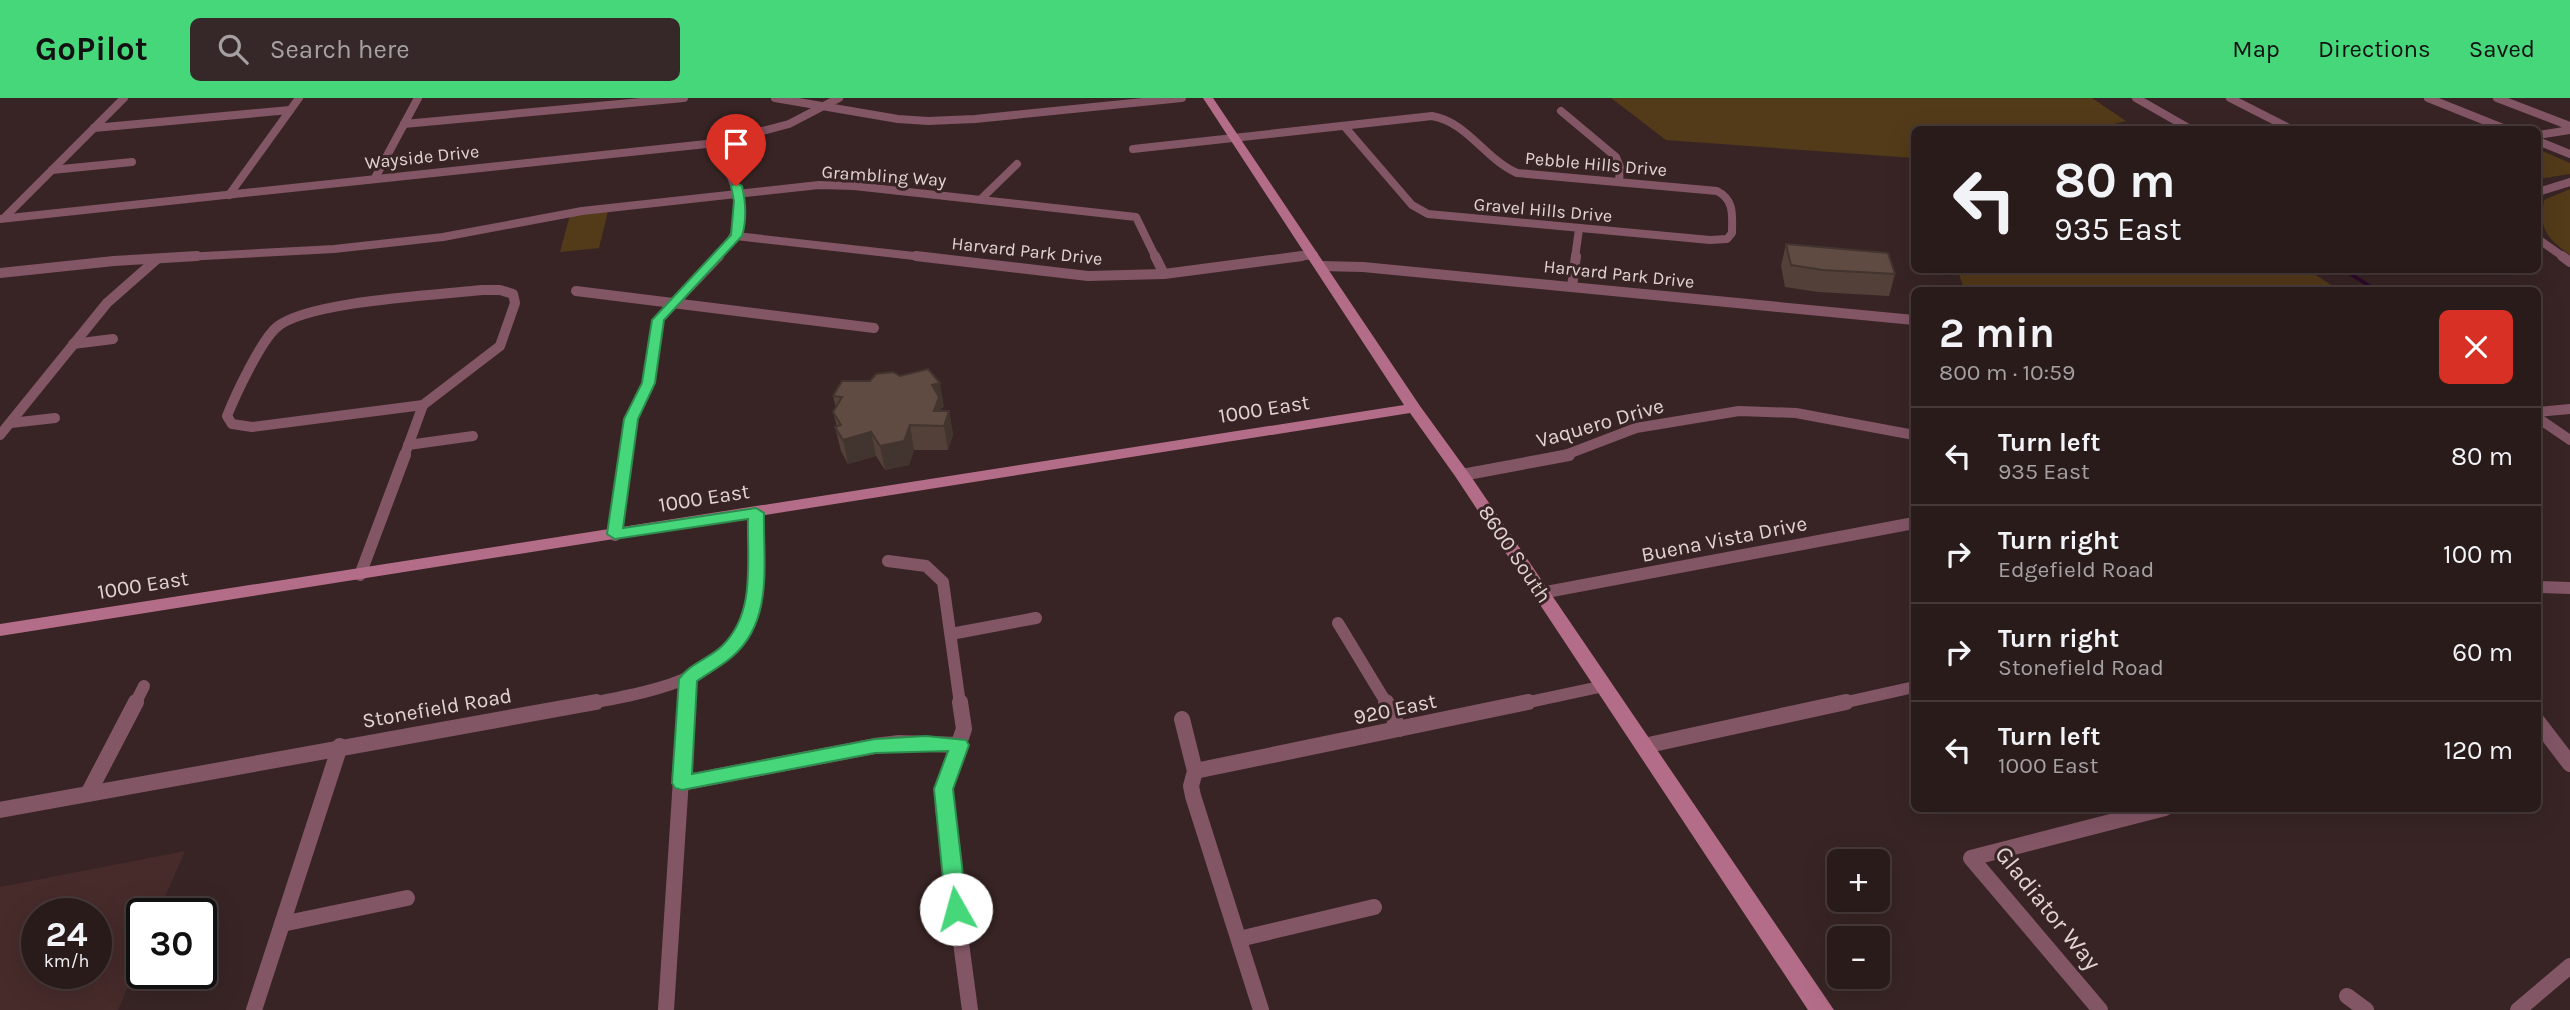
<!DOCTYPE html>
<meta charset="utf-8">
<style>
:root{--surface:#2a1b1b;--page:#362828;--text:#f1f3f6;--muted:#a5a1a3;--line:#46393a;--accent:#46d77a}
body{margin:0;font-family:Karla,sans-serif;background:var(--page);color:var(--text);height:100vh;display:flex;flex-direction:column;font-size:26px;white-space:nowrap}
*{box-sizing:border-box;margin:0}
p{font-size:23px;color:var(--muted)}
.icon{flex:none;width:38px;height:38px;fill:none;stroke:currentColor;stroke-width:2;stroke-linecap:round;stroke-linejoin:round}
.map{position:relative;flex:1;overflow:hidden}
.panel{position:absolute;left:1911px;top:189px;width:630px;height:525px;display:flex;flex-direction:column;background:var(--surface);border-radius:10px;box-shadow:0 7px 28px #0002,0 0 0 2px var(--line)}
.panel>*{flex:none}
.hud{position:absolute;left:1911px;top:28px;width:630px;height:147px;border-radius:10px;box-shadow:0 7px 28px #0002,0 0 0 2px var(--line);background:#2a1b1b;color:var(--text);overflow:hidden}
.tools{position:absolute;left:1827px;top:751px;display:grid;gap:14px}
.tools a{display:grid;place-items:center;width:63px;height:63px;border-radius:10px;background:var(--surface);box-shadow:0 7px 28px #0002,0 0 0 2px var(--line);font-size:35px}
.speed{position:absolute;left:21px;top:800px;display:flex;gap:14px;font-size:35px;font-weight:700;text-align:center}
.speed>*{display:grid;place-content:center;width:91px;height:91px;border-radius:50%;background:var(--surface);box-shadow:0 7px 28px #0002,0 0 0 2px var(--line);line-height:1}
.speed small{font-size:18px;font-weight:400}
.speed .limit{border:4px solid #111;border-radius:10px;background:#fff;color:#111}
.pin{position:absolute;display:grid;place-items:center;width:60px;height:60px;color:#fff;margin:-72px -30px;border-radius:50% 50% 50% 0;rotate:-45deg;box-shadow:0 0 7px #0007}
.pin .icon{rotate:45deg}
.me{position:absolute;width:77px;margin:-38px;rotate:353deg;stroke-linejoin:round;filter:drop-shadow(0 0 5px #0008)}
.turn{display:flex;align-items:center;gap:24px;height:147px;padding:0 28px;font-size:32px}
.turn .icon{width:91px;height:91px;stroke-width:2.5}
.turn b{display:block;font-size:49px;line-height:60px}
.round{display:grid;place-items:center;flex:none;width:74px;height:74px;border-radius:10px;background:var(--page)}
.head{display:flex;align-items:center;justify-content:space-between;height:119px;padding:0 28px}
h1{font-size:42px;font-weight:700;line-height:52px}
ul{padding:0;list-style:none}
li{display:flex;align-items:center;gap:21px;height:98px;padding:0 28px;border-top:2px solid var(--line)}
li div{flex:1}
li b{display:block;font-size:26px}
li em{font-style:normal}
header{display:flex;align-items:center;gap:42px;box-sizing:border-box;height:98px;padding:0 35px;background:var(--accent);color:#111}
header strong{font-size:33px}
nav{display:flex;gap:38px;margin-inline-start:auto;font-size:24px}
.search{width:490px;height:63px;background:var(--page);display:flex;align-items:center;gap:18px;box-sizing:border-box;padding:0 24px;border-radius:10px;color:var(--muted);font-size:26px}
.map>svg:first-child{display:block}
</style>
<header>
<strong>GoPilot</strong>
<div class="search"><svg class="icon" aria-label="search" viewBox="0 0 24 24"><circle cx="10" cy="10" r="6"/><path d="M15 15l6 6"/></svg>Search here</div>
<nav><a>Map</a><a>Directions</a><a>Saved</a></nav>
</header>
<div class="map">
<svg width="2570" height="912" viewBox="0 0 2570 912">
<rect width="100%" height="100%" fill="#382424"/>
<path fill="#462b2a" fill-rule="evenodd" d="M185 753 158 815 142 816V855L118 912H0V789ZM37 816H96V875H37Z"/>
<g fill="#533b19">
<path d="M1611 0H2092L2126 23 2101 29 2104 32H1914V60L1666 42Z"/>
<path d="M2538 51 2570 65V76L2538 81Z"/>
<path d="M2570 91V157C2546 139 2539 132 2544 102Z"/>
<path d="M608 113 599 150 560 154 570 117Z"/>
<path d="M1958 172H2308L2339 192H1964Z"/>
</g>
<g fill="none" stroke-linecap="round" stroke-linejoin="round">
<path stroke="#2f092d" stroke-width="3.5" d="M2344 172 2376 192"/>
<g stroke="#835666" stroke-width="8">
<path d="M775 0 898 21 928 23 975 21 1182 0"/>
<path d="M2136 0 2192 32"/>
<path d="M2230 0 2293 32"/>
<path d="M2428 0 2508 32"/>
<path d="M2497 0 2570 28"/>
<path d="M1561 13 1616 59 1620 69 1619 84"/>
<path d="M404 26 684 0"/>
<path d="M94 30 290 12"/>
<path d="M2538 37 2570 32"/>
<path d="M2538 43 2570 56"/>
<path d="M716 45C735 88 756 120 717 160"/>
<path d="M1133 51 1432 18C1467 24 1485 61 1517 75L1717 93C1735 102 1732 118 1732 135L1727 141 1710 142 1428 116 1412 107 1344 28"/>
<path d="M52 72 132 64"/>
<path d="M375 80 418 0"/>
<path d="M2538 94 2570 84"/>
<path d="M229 97 299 0"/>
<path d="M981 101 1017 66"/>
<path d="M4 120 124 0"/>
<path d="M0 121 716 45 789 26 839 0"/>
<path d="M736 138 932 160"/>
<path d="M2538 141 2565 160"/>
<path d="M165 160 334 151 443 139 582 113 819 87 854 88 1136 119 1156 160"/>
<path d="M1288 160 1314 157"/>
<path d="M1575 160 1579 131"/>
</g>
<g stroke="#835666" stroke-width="10">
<path d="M916 158 1088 178 1164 176 1302 158"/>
<path d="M1155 158 1164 176"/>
<path d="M2562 158 2570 164"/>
<path d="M1320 168 1363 169 1914 222"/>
<path d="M0 175 114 163 197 158"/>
<path d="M1572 189 1576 158"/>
<path d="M482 192H500L513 196 515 205 500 248 423 307 252 329 232 326 227 318C235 298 261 242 277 229 308 203 438 197 482 192Z"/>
<path d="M576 193 874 230"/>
<path d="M73 246 113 241"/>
<path d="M2538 314 2570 311"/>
<path d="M2538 320 2570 342"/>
<path d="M11 325 55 320"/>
<path d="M0 337 107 205 157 161"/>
<path d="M408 347 473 338"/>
<path d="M404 359 423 307"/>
<path d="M626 359 631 321 649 285 658 222 719 158"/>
<path d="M1560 359 1636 330 1739 313 1796 315 1914 337"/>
</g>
<g stroke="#835666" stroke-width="12">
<path d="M1462 377 1569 357"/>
<path d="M615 437 626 357"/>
<path d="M888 463 926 468 943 484 960 606"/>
<path d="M360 477 405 357"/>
<path d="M2538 489 2570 490"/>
<path d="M1541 495 1914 425"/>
<path d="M1338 525 1387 606"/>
<path d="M951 536 1036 520"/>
<path d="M135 606 144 588"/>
<path d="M586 606C649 594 739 581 754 506 760 476 756 445 756 415"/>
<path d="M686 606 688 581"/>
<path d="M1520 606 1604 588"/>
<path d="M1838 606 1914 589"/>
</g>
<g stroke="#835666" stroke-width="16">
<path d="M960 604 964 631 943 691V710L970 912"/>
<path d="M1386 604 1399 631"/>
<path d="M1182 621 1195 673 1191 688 1193 698 1261 912"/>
<path d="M2538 624 2570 666"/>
<path d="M1644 648 1846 604"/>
<path d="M1195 673 1528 604"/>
<path d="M682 685 875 648 899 645 960 647"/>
<path d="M88 696 136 604"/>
<path d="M0 712 596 604"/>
<path d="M282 826 407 800"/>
<path d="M1239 841 1374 809"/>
<path d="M2347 898 2366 912"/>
<path d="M254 912 340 648"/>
<path d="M666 912 686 604"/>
<path d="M2100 912 1971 760 2165 710"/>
<path d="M2518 912 2570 868"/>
</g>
<path fill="#b46d88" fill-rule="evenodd" d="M1203 0H1213L1420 308 1470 377 1834 912H1808L1455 378 1410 315 0 538V526L1404 307Z"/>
</g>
<g fill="#524039">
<path d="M1786 146 1895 176 1889 198 1818 194 1785 189 1781 168Z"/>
<path d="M842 283 944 309 941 310 942 313H949L953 337 948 352H914L909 367 885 372 876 358 848 366 841 353 835 329H837L833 314 836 310 833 298Z"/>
</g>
<g fill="#42342e">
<path d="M940 285 944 309 941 310 943 323 934 313 932 287Z"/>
<path d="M949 313 953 337 948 352 944 328Z"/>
<path d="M910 327 914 352 909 367 885 372 880 348Z"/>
<path d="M871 334 876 358 848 366 843 342Z"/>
</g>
<g fill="#5f4b42" stroke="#42342e" stroke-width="2">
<path d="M1786 146 1888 155 1895 176 1823 172 1791 167Z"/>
<path d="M928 271 940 285 932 287 939 299 934 313H949L944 328 910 327 904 343 880 348 871 334 843 342 835 329 841 327 833 314 842 299 833 298 842 283H870L876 276 893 274 900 278Z"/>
</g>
<path fill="#46d77a" stroke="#2e8c4f" stroke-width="2" d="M736 85 742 88C746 105 747 121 742 138L664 222 655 285 638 321 623 430 756 410 764 415C763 464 774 522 733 558 722 568 708 575 697 583L692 676 875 641 926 638 966 642 969 647 953 691 967 811 964 817 956 819 949 817 946 811 934 691 948 653 875 655 682 692 675 690 672 685 679 581C689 566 710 560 722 548 756 515 747 464 748 421L615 441 607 436 624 321 642 285 652 222 731 137 734 103 731 88Z"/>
<g text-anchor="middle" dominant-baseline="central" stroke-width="6" stroke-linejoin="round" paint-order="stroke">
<g font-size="18" fill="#e1d3d2" stroke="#382424">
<text transform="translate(422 59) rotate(-6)">Wayside Drive</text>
<text transform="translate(1596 66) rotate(5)">Pebble Hills Drive</text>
<text transform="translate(884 78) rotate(4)">Grambling Way</text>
<text transform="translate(1543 112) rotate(5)">Gravel Hills Drive</text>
<text transform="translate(1027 153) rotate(6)">Harvard Park Drive</text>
<text transform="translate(1619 176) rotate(6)">Harvard Park Drive</text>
</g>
<g font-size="21" fill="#e1d3d2" stroke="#382424">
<text transform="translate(1264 311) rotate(-9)">1000 East</text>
<text transform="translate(1600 325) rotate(-16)">Vaquero Drive</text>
<text transform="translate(704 400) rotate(-9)">1000 East</text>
<text transform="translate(1724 441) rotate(-11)">Buena Vista Drive</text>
<text transform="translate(1515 456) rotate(56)">8600 South</text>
<text transform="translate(143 487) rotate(-9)">1000 East</text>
<text transform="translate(437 610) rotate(-10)">Stonefield Road</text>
<text transform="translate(1395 611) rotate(-12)">920 East</text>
</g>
<g font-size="24" fill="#e1d3d2" stroke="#382424">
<text transform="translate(2048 810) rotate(51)">Gladiator Way</text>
</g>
</g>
</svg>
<div class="tools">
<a>+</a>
<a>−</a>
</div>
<div class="speed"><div>24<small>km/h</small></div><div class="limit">30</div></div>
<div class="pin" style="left:736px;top:88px;background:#d93025"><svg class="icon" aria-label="arrive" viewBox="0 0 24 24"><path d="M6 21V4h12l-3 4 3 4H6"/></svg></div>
<svg class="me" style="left:956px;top:811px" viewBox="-20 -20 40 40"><circle r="19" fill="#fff"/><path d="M0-13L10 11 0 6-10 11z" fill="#46d77a"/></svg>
<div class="hud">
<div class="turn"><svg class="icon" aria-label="left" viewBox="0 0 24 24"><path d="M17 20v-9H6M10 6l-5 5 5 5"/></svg><div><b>80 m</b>935 East</div></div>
</div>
<section class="panel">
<div class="head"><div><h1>2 min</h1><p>800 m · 10:59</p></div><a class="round" style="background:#d93025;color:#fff"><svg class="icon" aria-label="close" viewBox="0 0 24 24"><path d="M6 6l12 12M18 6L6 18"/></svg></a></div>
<ul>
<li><svg class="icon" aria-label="left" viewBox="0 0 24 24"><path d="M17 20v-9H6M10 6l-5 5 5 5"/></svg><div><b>Turn left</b><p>935 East</p></div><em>80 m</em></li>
<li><svg class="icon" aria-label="right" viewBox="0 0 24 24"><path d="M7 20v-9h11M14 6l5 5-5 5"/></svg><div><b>Turn right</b><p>Edgefield Road</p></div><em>100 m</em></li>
<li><svg class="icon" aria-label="right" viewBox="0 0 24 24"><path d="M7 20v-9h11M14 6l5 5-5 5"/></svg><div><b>Turn right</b><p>Stonefield Road</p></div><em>60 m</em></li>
<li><svg class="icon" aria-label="left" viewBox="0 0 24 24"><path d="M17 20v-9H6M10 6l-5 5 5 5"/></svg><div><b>Turn left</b><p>1000 East</p></div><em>120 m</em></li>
</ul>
</section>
</div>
